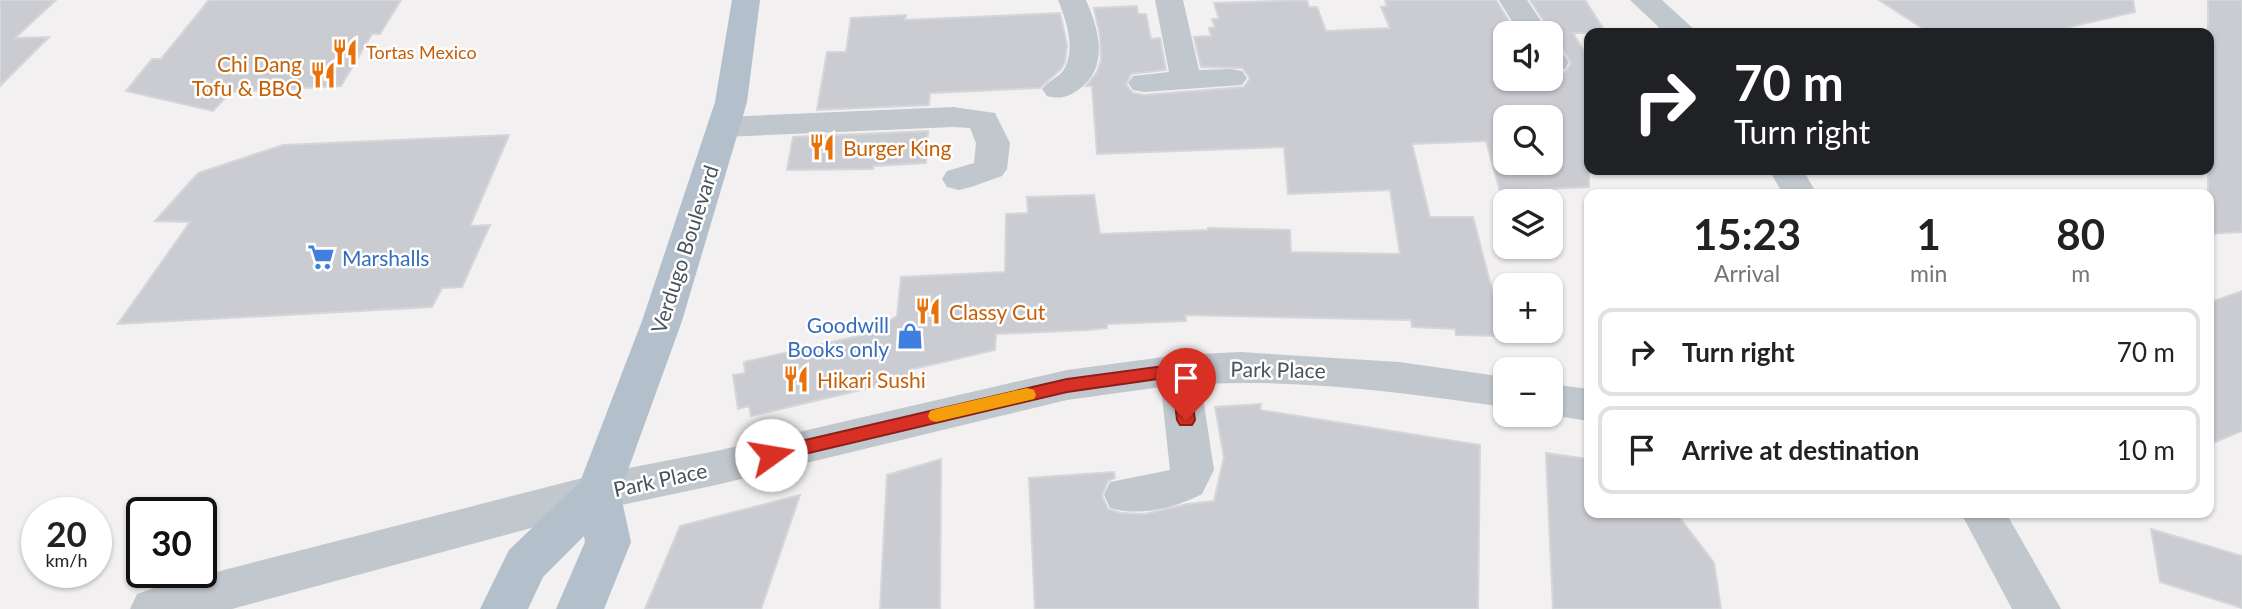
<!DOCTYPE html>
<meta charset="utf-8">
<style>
:root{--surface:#fff;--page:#f6f6f6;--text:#222;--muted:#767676;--line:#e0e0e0}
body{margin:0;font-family:Lato,sans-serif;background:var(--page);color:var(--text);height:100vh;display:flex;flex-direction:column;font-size:26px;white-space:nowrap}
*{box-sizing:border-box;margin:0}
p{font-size:23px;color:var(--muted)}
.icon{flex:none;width:38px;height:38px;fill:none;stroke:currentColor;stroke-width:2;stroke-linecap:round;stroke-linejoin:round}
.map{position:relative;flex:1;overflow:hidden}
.drawer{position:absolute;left:1584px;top:189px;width:630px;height:329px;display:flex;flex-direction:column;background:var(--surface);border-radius:14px;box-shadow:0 2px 5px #0004}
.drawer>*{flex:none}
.hud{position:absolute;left:1584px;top:28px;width:630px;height:147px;border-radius:14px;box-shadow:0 2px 5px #0004;background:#202124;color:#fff;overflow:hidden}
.tools{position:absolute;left:1493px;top:21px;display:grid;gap:14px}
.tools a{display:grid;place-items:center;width:70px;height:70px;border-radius:14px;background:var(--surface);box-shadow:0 2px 5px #0004;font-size:35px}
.speed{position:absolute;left:21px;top:497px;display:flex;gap:14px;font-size:35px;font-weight:700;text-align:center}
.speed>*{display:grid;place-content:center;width:91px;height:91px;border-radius:50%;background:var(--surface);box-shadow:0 2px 5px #0004;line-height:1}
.speed small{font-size:18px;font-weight:400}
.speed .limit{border:4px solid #111;border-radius:10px;background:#fff;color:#111}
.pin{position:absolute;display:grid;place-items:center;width:60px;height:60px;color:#fff;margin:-72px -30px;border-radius:50% 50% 50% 0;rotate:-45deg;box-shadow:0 0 7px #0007}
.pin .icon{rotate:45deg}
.me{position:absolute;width:77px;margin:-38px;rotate:77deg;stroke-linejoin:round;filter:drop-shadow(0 0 5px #0008)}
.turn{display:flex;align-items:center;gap:24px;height:147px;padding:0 35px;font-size:32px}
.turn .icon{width:91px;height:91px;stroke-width:2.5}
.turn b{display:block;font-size:49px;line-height:60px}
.eta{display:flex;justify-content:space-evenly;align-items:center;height:119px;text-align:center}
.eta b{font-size:42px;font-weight:700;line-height:49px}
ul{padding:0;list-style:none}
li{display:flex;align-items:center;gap:21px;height:88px;margin:0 14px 10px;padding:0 21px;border:4px solid var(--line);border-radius:14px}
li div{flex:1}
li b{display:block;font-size:26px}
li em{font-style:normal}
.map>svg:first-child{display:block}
</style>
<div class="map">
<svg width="2242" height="609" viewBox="0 0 2242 609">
<rect width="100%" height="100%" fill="#f2f0f0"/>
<g fill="#cbccd2" stroke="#d5d6da" stroke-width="2" fill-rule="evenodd">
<path d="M0 0H56L15 38 49 37 0 86Z"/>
<path d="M209 0H401L380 34H372L341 86 231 92 213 111 126 91 152 59H161Z"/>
<path d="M1307 0 1309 7H1317L1326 31 1390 28 1381 7 1387 6 1385 0H1496L1516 33H1505V79H1550V73L1565 72 1571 63 1563 50 1550 45 1551 32 1530 0H1585L1606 33H1573L1589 59V187L1500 191 1486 141 1412 144 1430 217H1473L1504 336 1456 335 1455 329 1412 327 1411 320 1185 315 1186 321 1107 324V328L1088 330 996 334 995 350 913 369 916 377 751 416 749 406 738 409 733 375 745 373 744 362 867 334 897 316 901 277 1005 272 1006 214 1028 213 1027 197 1094 195 1100 234 1208 230V228L1290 230 1291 252 1400 254 1390 190 1288 194 1284 147 1097 154 1092 86H1086L1097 72 1101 60 1100 36 1094 8 1137 6 1138 14H1146L1151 39 1160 38 1166 70 1131 74 1126 85 1133 93 1144 95 1244 87 1250 78 1242 68 1201 67 1194 37 1211 36 1209 28 1215 27 1212 19H1219L1214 3ZM1505 117H1550V163H1505Z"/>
<path d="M1879 0H2133L2135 12 2044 33H2034L2028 30 2012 33H1930Z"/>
<path d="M2208 0H2242V232L2208 234Z"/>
<path d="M1060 13 1067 45 1065 62 1061 69 1040 88 930 93 929 105 817 110 827 52H846L851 18 906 15 905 20Z"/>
<path d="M928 131 926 163 873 166V169L787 170 793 137Z"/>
<path d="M509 135 470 226 490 225 462 287 442 288 432 307 118 324 190 222 155 221 198 173 283 145Z"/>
<path d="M2242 291V431L2208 445V303Z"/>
<path d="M1261 404 1260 410 1480 445 1478 609H1035L1029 478 1114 472 1115 478 1108 481 1102 496 1108 509 1121 513 1145 514 1187 504 1214 501 1224 457 1215 407Z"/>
<path d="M1546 453 1589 459V513H1676L1714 563 1721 609H1553Z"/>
<path d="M941 459 940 609H880L887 475Z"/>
<path d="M800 495 761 609H645L680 526Z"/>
<path d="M2151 529 2242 556V608L2160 582Z"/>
</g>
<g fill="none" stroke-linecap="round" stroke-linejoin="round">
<g fill="#c0c7cd" fill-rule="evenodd">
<path d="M1058 0H1086C1099 30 1110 68 1078 90 1067 98 1059 99 1047 96L1042 89C1048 81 1057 78 1063 71 1077 50 1066 20 1058 0Z"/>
<path d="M1155 0H1183L1199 70 1231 69 1242 71 1247 78 1242 85 1144 92 1133 90 1128 83 1133 76 1169 72Z"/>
<path d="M1499 0H1527L1549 33H1519Z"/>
<path d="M1630 0H1662L1698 33H1665Z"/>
<path d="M1550 48C1561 50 1563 53 1569 62L1565 69 1550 70Z"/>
<path d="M953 107 995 113 1010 143 1007 169 1002 176 971 187 959 190 947 187 942 179 947 171 974 163 976 143 970 128 953 127 723 137 711 134 707 127 711 120 723 117Z"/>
<path d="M1769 170H1803L1817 194H1783Z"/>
<path d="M1240 352 1399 362 1505 377V407C1405 393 1303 379 1201 384L1214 470 1202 494C1175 508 1139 517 1110 508L1104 495 1110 482 1170 470 1161 387 1067 400 716 485 598 510 232 609H130L137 594 154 588 598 474 716 451 1067 370 1179 355Z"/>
<path d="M1550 384 1589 389V421L1550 415Z"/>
<path d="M1961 513H2006L2061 609H2012Z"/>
</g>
<path fill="#b3bfcb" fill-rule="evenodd" d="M732 0H760L747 102 682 321 620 492 631 542 604 609H556L585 542 584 536 543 577 528 609H480L509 550 580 482 642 321 715 102Z"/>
</g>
<path fill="#d93025" stroke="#8d1f18" stroke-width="2" d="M1179 364 1188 370 1195 420 1192 425H1180L1177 420 1172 377 1067 392 771 462 764 460 762 455 764 450 771 448 1067 379Z"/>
<path fill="#f59e0b" d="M1027 388 1034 390 1036 395 1034 399 936 422 930 420 928 416 930 411 936 409Z"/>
<defs>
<g id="restaurant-bare" transform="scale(2.1)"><path d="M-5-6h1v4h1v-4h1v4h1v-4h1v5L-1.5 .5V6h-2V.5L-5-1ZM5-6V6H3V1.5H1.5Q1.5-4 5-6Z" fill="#e8710a" stroke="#fff" stroke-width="2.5" paint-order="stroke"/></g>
<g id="supermarket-bare" transform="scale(2.1)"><path d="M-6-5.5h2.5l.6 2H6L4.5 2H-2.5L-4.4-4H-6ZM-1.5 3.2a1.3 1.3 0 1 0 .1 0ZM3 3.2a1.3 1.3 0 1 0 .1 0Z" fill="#3f7fe0" stroke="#fff" stroke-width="2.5" paint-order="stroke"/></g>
<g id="shop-bare" transform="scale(2.1)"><path d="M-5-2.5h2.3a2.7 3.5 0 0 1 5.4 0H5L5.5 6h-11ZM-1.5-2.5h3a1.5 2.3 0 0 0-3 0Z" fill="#3f7fe0" stroke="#fff" stroke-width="2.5" paint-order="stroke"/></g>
</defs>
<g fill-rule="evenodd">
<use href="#restaurant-bare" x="345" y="52"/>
<use href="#restaurant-bare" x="323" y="75"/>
<use href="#restaurant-bare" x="822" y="147"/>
<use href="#supermarket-bare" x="321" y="257"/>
<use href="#restaurant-bare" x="928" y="311"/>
<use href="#shop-bare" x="910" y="336"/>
<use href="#restaurant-bare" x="796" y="379"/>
</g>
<g text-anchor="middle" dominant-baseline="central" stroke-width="5" stroke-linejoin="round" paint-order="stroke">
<g font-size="18" fill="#c56008" stroke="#fff" text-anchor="start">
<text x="366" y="52">Tortas Mexico</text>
</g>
<g font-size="21" fill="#c56008" stroke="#fff" text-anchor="start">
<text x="302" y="63" text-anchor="end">Chi Dang<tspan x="302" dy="24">Tofu &amp; BBQ</tspan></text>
<text x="843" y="147">Burger King</text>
<text x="949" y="311">Classy Cut</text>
<text x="817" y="379">Hikari Sushi</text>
</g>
<g font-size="21" fill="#4a535b" stroke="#fff">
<text transform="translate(684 249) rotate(-72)">Verdugo Boulevard</text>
<text transform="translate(1278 369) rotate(1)">Park Place</text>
<text transform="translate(660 479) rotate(-12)">Park Place</text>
</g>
<g font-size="21" fill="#366cbe" stroke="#fff" text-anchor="start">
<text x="342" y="257">Marshalls</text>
<text x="889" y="324" text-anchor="end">Goodwill<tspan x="889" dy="24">Books only</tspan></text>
</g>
</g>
</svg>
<div class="tools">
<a><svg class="icon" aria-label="sound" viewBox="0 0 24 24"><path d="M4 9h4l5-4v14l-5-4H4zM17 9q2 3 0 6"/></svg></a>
<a><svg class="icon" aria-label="search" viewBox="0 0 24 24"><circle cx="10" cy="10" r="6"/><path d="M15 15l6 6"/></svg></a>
<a><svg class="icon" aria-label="layers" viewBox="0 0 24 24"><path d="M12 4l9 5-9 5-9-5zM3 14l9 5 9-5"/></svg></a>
<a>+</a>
<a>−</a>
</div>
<div class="speed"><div>20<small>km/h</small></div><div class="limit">30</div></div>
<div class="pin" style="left:1186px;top:420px;background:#d93025"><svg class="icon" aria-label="arrive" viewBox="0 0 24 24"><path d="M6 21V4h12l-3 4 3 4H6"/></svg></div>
<svg class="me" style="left:771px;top:455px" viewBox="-20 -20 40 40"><circle r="19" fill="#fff"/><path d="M0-13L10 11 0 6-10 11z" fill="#d93025"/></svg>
<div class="hud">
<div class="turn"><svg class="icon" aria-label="right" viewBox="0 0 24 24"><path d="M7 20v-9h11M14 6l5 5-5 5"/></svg><div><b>70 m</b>Turn right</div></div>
</div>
<section class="drawer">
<div class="eta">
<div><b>15:23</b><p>Arrival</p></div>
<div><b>1</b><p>min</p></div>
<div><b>80</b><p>m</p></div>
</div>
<ul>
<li><svg class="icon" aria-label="right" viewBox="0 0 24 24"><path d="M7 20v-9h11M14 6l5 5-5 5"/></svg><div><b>Turn right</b></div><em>70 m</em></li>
<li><svg class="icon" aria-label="arrive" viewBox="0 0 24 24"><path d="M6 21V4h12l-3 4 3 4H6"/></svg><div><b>Arrive at destination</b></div><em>10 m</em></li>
</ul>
</section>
</div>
